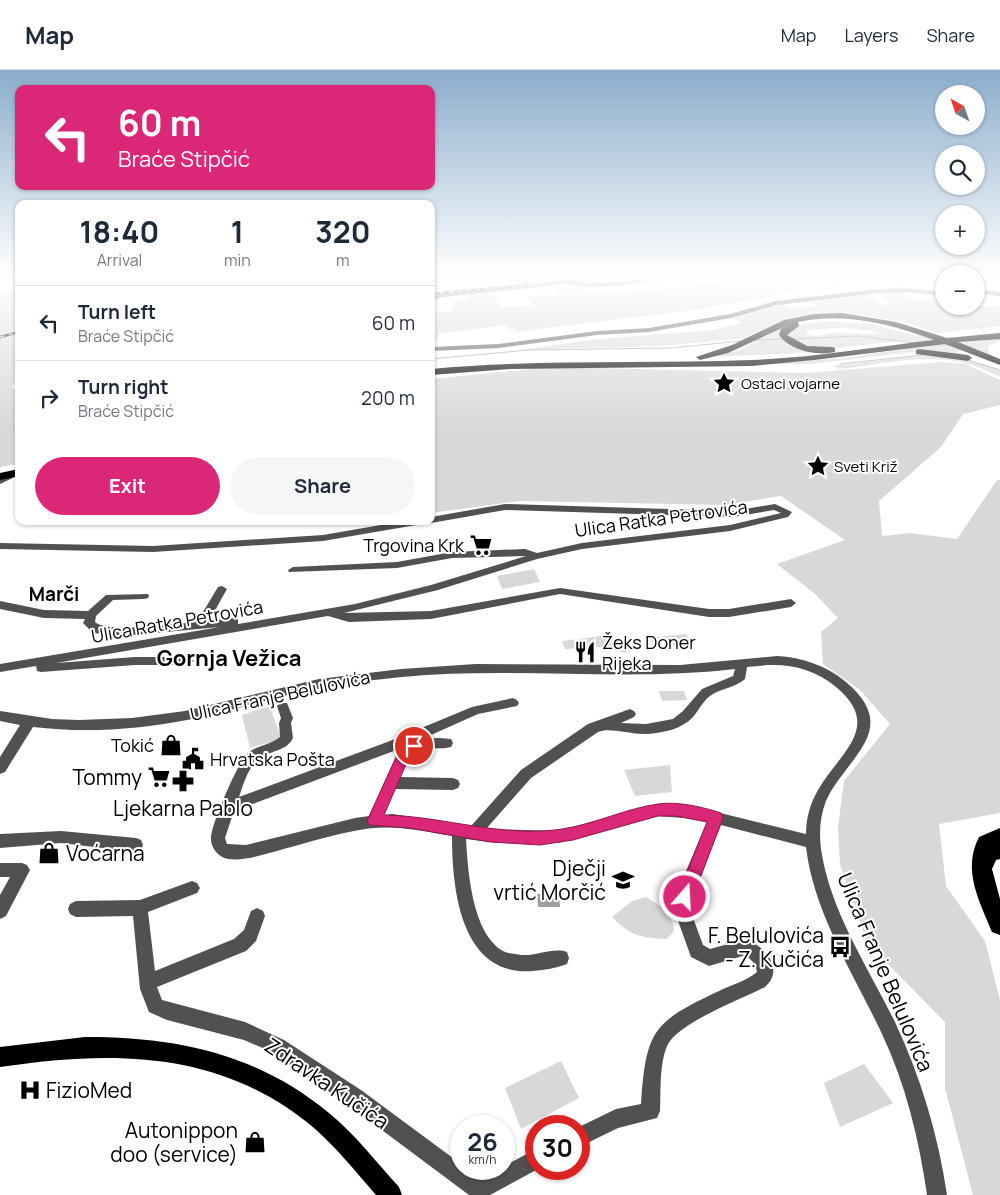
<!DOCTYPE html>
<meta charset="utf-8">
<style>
:root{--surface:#fff;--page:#f6f6f7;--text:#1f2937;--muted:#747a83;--line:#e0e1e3;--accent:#db2777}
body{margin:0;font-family:Manrope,sans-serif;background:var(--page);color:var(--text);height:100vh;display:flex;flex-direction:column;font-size:19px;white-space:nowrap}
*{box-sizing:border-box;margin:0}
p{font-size:16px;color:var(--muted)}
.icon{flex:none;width:28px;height:28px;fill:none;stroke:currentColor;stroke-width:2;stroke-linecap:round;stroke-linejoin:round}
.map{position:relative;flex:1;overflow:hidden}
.side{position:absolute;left:15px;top:130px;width:420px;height:325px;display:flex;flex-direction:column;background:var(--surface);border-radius:10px;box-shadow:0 1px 4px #0004}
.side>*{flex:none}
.top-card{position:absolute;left:15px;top:15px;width:420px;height:105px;border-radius:10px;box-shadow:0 1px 4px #0004;background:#db2777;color:#fff;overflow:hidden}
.needle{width:32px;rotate:320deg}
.tools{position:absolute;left:935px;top:15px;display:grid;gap:10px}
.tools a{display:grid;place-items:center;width:50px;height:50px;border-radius:50%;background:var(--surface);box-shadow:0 1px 4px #0004;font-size:25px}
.speed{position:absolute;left:450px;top:1045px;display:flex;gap:10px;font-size:25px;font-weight:700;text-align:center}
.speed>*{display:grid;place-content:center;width:65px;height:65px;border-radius:50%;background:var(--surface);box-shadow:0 1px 4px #0004;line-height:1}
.speed small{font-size:12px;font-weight:400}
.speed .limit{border:8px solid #d22;background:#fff;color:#111}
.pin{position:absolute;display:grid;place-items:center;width:42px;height:42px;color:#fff;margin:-21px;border:2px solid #fff;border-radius:50%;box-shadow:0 1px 5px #0007}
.me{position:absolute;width:55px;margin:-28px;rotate:19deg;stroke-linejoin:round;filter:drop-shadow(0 0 4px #0008)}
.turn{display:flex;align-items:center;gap:18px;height:105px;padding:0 20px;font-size:22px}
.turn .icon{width:65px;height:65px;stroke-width:2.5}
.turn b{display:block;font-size:35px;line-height:42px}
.eta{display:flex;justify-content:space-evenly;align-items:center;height:85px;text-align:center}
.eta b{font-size:30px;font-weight:700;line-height:35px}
.button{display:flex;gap:10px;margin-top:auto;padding:10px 20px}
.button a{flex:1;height:58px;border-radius:30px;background:var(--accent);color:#fff;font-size:20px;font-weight:700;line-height:58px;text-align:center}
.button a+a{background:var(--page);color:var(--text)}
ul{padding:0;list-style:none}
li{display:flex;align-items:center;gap:15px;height:75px;padding:0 20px;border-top:1px solid var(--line)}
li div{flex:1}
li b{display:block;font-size:19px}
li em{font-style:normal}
header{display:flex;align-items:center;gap:30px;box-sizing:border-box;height:70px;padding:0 25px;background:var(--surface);border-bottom:1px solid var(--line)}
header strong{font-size:24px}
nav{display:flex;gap:28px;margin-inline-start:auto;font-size:18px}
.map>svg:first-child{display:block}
</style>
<header>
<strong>Map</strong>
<nav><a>Map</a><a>Layers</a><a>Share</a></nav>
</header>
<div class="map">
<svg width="1000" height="1125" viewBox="0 0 1000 1125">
<rect width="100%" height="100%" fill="#fff"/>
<g fill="#d8d8d8" fill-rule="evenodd">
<path d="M786 204H948H944V209L924 207 902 212 844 208 847 211 833 212 830 210H804L785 214 799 221 701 239 516 262 514 259H508L506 255 438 264 437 270 431 271V241L450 242 455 231 468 230 469 224H495L501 237 533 236 527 226 558 225V218L582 217 586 222C653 226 720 210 786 204Z"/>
<path d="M19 218V305L12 317 19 324V394L0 397V226Z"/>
<path d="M892 222H906L909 229H944V236H1000V256L936 263 905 252 859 245 827 244 798 246 778 252 744 268 660 276 518 280 599 269 712 260 742 253 733 248 783 234 790 238 817 236 810 231 865 225 882 235 891 234 877 223Z"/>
<path d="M826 251 874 254 915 266 925 262 953 272 1000 268V271L988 276 989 283 995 288 968 278 957 282 972 288 921 281 811 294H760L845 288 924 276 900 271 827 279 818 282 713 287 739 280 792 253 798 255ZM845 258 880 262 877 264 830 263C823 265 815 269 806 263L808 260Z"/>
<path d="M928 285 967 290 1000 300V307C990 302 979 297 968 294 928 283 880 294 840 299L832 296Z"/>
<path d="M942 292 966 294 1000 310V335L963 344 941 377 879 431 882 466 910 463 957 469 997 410H1000V743L939 754 946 816 985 871 1000 930V1125H973L945 1018V952L868 874 840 795 838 757 844 711 890 654 860 620 823 594 821 562 838 548 815 524 777 494 845 470 781 426 725 435 520 431 431 443V309L551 297 804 303Z"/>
<path d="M534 499 540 512 502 519 497 506Z"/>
<path d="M686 564 692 574 667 577 664 570 652 572 650 568Z"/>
<path d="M602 566 631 573 626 583 599 577 565 579 562 571Z"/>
<path d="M659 621H684L687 630 662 631Z"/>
<path d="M270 636 281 669 250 678 242 645Z"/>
<path d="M670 695 672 722 635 726 624 700Z"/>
<path d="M646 827C661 836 673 843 674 861L667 869C640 868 631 866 612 847L632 831Z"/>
<path d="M561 991 579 1028 521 1059 505 1018Z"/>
<path d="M864 994 893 1033 840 1057 824 1013Z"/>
</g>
<path fill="#9f9f9f" d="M537 824H559L560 837H538Z"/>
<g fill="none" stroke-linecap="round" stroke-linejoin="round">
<g stroke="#9f9f9f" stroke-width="1">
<path d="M940 237C957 246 979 248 987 268"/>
<path d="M792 269 858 266 916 273"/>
<path d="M754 270 784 269"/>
<path d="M926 275H950"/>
<path d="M431 289 529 280 671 278 741 271"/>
<path d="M968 290 1000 300"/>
<path d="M840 294 923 285"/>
</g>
<g fill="#515151" fill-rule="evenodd">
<path d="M446 204H488L534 211 524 214 521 212Z"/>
<path d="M727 204H756L753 206 650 211 618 216 587 217 567 214 442 227 431 232V228L441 223 567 210C595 215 621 211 649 208 675 205 701 205 727 204Z"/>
<path d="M974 204 1000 205V209Z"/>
<path d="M907 218 944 222V226L907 222 878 223 777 235 731 248 649 262 597 265 498 278 431 281V277L498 274 597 261 649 258 730 244 776 231 878 219Z"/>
<path d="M976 219 1000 222V226L976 223Z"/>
<path d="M14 400H19V405L0 414V408Z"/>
<path d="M505 434 733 441 775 434 792 442 788 447 730 461 582 479 537 489 438 520 344 543 431 541 560 518 709 539H729L791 529 796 533 791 537 729 547H709L560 524 431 549 349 552 328 546 56 593 135 587H188L194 591 188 595H135L41 602 37 601 36 596 0 602V594L220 557 122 566 93 563 83 553 85 549 44 548 0 539V531L44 540 88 541 106 525 148 524 149 526 148 528 144 529 113 530 96 546 95 552C109 564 176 553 197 552L218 517 222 516 227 519 209 551 234 548 238 549V554L355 534 431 515 526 486 452 488 397 498 289 502 288 500 293 497 397 492 452 482 525 479 537 483 582 473 730 455 781 443 774 440 733 447 505 440 431 453 427 451H431V447Z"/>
<path d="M404 451H427L422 454 323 471 153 482 0 479V473L153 476 323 465Z"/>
<path d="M777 586C802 587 827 596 846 612 903 660 845 688 826 731 820 746 819 763 821 779 830 841 868 897 895 952 921 1008 938 1064 947 1125H927C919 1069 906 1015 882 964 854 904 814 844 806 777L721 755 697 813 692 845 703 875 710 879 746 869C765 876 785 900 765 917 742 929 677 953 667 976 659 995 661 1021 660 1041L657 1048 618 1058 579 1077V1057L616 1039 641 1034C646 960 653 952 719 921 731 915 746 911 757 902L755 894 746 885 709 896 691 887 676 845 681 813 707 752 696 749 658 746 558 773 490 772 466 769C468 801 472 863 503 881 509 884 516 884 522 885 536 886 554 877 567 882L569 888 567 894C556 898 545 900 533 901 461 907 452 820 452 766 417 760 389 753 354 761 328 766 302 774 277 781 261 785 245 791 228 789 218 787 210 777 211 767 212 753 237 694 247 684 256 675 271 675 280 667L279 653 281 648 277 636 279 633H287L293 648 291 653 293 668C286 682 271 680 260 688 248 697 243 715 239 727L390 671 472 637 513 628 517 630 519 633 517 636 478 644 422 669 439 668 451 669 453 673 451 677C444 679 437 678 430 678 413 679 407 693 400 707L453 708 458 710 460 714 458 718 453 720 395 719 384 745 392 744 471 756 521 700 588 654 630 639 634 641 636 644 634 647 621 653 646 654 673 649 683 641 702 619 733 606 735 599C624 612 513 596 402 607 368 610 335 615 301 622 263 631 225 642 187 650 136 660 84 663 33 657L5 702 0 704V687L20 655 0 651V641L52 649 79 650 132 648 185 641 319 609 401 599 476 594 680 595ZM768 595C793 594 816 600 836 617 884 657 839 683 818 720 810 734 806 748 806 764L696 737 658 734 558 761 486 759 531 708 598 662C610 657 631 665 647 664 663 663 682 659 693 647 699 640 703 631 710 626 721 618 735 618 745 609L747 597ZM407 676 397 685 369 746 355 748 246 775 227 774 225 768 234 741Z"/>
<path d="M61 761 136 768 141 770 143 775 141 780 136 782 61 773 0 778V764Z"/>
<path d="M0 793H22L27 795 30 800 6 846 0 849V825L10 807H0Z"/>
<path d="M192 811 197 813 200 818 197 823 148 842 155 901 234 869 244 860 251 841 257 838 263 841 265 846 256 871 246 881 157 917 162 930 245 952 284 970 361 1020 461 1094V1099H467L480 1108 498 1099H504V1096L536 1079V1099H538L490 1125H469L347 1034 272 982 244 970 167 950 149 942 140 919 133 846 76 847 70 844 68 839 70 834 76 831 140 830Z"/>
</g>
<path fill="#000" fill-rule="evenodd" d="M85 967C176 967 256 983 329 1043 355 1064 376 1092 399 1117L402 1125H376C356 1102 337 1078 314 1058 222 980 113 980 0 997V977Z"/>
<g fill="#000" fill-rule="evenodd">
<path d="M842 243 896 252 947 268 1000 263V269L958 272 1000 289V295L945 274 814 290 752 296 511 299 431 305V299C537 289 643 294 750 290 812 288 873 277 934 270 890 254 845 242 798 252L799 256 787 265 807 276 832 277 835 278V282C816 286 791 281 779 265L781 259 791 254 728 283 700 290 696 287 732 275 784 250 814 244Z"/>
<path d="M919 279 968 285 972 288 968 291 916 284V280Z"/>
<path d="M19 399V406L0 410V403Z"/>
<path d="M1000 758V789L996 790 992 799 1000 829V865L992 862C979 830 962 800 979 767Z"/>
</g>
<g stroke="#000" stroke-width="2.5">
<g id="rail">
<path d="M431 224 642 204"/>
<path d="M0 267 19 262"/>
</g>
</g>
<use href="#rail" stroke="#fff" stroke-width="1" stroke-dasharray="4.5" stroke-linecap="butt"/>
</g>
<linearGradient id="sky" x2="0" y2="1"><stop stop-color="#8baccb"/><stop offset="0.57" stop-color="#fff"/><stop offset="1" stop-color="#fff" stop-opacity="0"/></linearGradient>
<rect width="1000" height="361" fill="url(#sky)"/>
<path fill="#db2777" stroke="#8e194d" d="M414 671 421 676 407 692 384 745C447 746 509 771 573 757 601 751 629 738 658 734 677 731 703 737 721 743L723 748 691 832 685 834 679 832 677 827 707 752 676 746H658L573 770 540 775 490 772 410 758 369 755 367 751 397 685Z"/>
<defs>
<g id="sight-bare" transform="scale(1.725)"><path d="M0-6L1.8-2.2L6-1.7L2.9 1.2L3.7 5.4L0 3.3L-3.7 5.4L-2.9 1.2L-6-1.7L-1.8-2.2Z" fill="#000" stroke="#fff" stroke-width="2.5" paint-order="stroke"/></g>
<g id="supermarket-bare" transform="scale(1.725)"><path d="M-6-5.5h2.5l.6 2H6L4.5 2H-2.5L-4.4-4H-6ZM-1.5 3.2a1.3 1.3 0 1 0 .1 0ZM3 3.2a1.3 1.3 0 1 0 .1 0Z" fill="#000" stroke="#fff" stroke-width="2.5" paint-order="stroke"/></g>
<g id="restaurant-bare" transform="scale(1.725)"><path d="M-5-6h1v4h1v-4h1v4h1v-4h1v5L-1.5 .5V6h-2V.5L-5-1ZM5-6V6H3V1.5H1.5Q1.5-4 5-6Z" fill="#000" stroke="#fff" stroke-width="2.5" paint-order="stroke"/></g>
<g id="shop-bare" transform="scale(1.725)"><path d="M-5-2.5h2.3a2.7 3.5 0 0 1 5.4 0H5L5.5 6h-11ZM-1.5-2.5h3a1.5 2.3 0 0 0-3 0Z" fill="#000" stroke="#fff" stroke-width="2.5" paint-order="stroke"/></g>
<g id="civic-bare" transform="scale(1.725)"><path d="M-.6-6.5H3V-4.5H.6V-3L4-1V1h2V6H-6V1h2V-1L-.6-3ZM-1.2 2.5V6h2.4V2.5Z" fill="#000" stroke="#fff" stroke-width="2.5" paint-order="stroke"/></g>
<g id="pharmacy-bare" transform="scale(1.725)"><path d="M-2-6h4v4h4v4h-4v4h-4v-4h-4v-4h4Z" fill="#000" stroke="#fff" stroke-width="2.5" paint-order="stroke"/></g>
<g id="school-bare" transform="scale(1.725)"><path d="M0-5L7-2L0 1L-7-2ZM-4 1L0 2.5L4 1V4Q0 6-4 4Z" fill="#000" stroke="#fff" stroke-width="2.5" paint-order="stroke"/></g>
<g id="bus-bare" transform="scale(1.725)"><path d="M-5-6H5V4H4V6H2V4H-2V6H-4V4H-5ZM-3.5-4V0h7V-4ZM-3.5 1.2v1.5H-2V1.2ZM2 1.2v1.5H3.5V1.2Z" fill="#000" stroke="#fff" stroke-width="2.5" paint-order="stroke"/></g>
<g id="hospital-bare" transform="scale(1.725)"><path d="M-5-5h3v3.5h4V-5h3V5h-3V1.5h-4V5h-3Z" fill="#000" stroke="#fff" stroke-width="2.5" paint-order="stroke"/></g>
</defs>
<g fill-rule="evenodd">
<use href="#sight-bare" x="724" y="313"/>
<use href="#sight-bare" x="818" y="396"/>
<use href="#supermarket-bare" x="481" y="475"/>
<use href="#restaurant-bare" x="585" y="582"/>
<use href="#shop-bare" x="171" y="675"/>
<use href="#civic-bare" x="193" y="689"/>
<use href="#supermarket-bare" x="159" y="707"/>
<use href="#pharmacy-bare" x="183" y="711"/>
<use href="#shop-bare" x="49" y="783"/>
<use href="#school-bare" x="623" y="810"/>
<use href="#bus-bare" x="840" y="877"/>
<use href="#hospital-bare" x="30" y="1020"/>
<use href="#shop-bare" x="255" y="1072"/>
</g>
<g text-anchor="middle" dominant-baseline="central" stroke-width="4" stroke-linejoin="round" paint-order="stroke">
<g font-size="15" fill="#000" stroke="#fff" text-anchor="start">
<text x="741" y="313">Ostaci vojarne</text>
<text x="834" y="396">Sveti Križ</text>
</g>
<g font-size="18" fill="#000" stroke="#fff">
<text transform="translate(661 448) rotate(-8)">Ulica Ratka Petrovića</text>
<text transform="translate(177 551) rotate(-10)">Ulica Ratka Petrovića</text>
<text transform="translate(280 625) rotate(-12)">Ulica Franje Belulovića</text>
</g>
<g font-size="18" fill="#000" stroke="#fff" text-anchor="end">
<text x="464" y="475">Trgovina Krk</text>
<text x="602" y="572" text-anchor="start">Žeks Doner<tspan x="602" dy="21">Rijeka</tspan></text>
<text x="154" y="675">Tokić</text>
<text x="210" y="689" text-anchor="start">Hrvatska Pošta</text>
</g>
<g font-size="19" font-weight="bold" fill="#000" stroke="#fff">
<text x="54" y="524">Marči</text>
</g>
<g font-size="21" fill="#000" stroke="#fff" text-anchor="end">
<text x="142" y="707">Tommy</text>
<text x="183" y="738" text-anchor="middle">Ljekarna Pablo</text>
<text x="66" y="783" text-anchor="start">Voćarna</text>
<text x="606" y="798">Dječji<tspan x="606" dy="24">vrtić Morčić</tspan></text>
<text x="824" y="865">F. Belulovića<tspan x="824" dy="24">- Z. Kučića</tspan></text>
<text x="46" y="1020" text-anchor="start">FizioMed</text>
<text x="238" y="1060">Autonippon<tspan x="238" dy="24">doo (service)</tspan></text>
</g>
<g font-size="21" fill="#000" stroke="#fff">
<text transform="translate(886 902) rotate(67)">Ulica Franje Belulovića</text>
<text transform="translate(327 1013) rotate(34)">Zdravka Kučića</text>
</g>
<g font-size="22" font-weight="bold" fill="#000" stroke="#fff">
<text x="229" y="588">Gornja Vežica</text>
</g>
</g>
</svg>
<div class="tools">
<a><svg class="needle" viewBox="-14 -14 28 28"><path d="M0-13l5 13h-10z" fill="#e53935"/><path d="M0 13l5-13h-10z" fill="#747a83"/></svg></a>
<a><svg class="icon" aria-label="search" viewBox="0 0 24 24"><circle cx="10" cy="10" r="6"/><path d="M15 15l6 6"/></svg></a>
<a>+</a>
<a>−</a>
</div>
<div class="speed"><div>26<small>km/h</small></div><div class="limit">30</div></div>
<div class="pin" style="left:414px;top:676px;background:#d93025"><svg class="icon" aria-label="arrive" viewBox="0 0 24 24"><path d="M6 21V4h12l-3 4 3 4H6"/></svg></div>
<svg class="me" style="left:685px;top:827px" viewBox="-20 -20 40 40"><circle r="17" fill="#db2777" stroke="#fff" stroke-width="3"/><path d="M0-11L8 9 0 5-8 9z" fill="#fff"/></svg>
<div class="top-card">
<div class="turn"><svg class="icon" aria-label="left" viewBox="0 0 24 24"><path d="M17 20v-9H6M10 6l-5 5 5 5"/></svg><div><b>60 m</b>Braće Stipčić</div></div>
</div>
<section class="side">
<div class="eta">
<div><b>18:40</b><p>Arrival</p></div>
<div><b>1</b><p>min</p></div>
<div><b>320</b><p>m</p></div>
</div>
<ul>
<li><svg class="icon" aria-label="left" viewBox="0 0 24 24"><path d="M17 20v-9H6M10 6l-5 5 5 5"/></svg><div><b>Turn left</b><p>Braće Stipčić</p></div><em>60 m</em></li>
<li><svg class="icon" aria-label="right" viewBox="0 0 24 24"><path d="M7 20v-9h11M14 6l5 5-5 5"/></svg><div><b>Turn right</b><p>Braće Stipčić</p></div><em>200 m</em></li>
</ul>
<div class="button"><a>Exit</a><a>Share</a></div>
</section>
</div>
